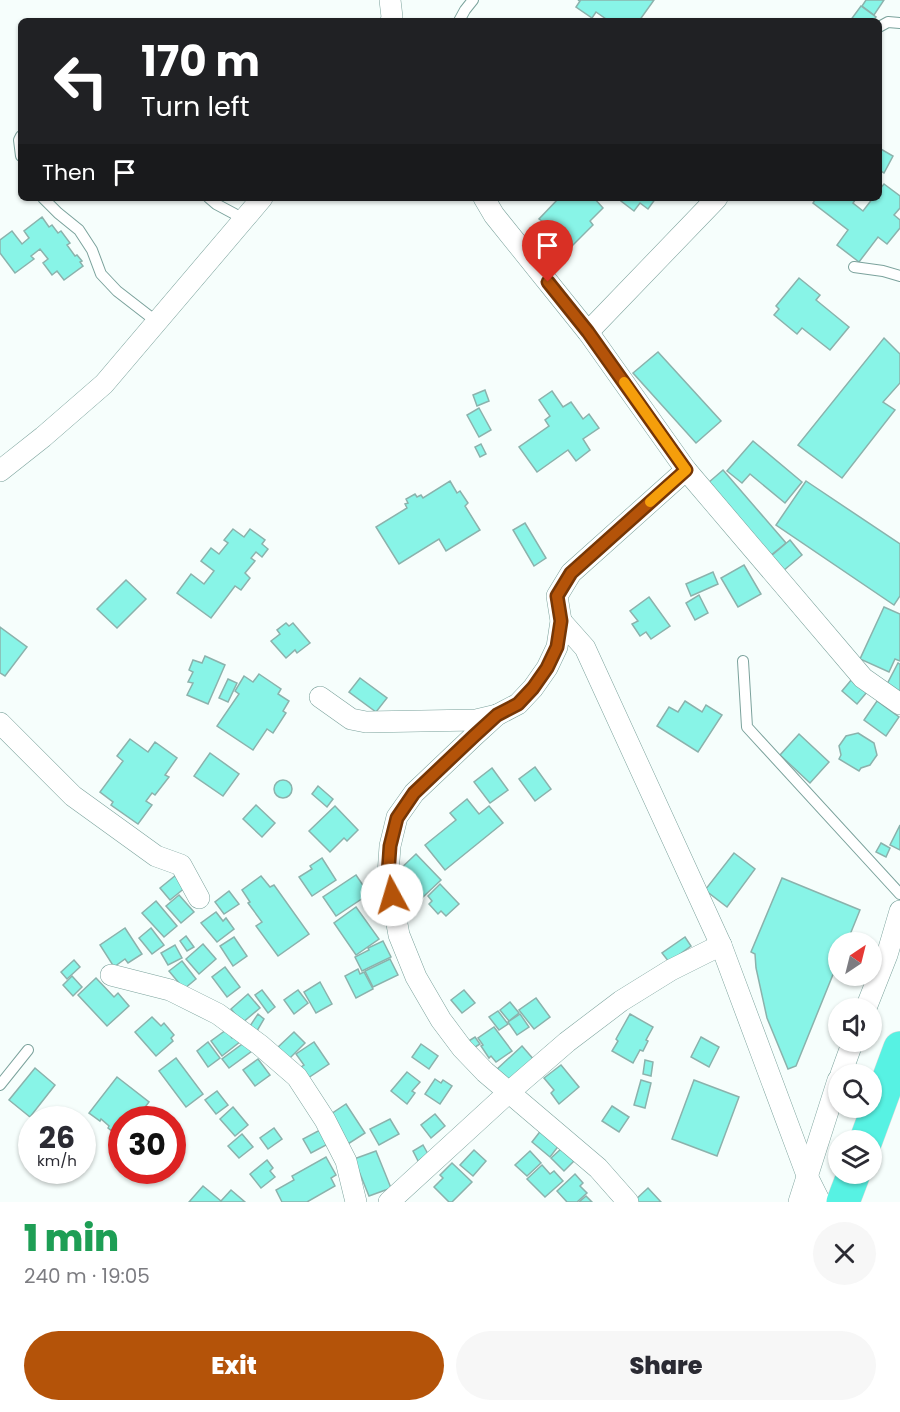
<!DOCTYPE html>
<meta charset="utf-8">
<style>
:root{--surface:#fff;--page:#f7f7f7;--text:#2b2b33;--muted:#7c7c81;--accent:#b45309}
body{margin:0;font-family:Poppins,sans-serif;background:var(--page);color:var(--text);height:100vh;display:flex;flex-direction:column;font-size:22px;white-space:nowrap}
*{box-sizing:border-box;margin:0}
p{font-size:20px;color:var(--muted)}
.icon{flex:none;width:33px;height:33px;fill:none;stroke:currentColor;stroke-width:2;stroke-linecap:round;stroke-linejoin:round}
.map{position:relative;height:1202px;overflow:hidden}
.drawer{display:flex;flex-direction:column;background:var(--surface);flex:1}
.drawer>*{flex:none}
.hud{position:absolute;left:18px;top:18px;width:864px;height:183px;border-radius:9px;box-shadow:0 2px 4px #0004;background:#202124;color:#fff;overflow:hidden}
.needle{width:39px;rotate:35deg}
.controls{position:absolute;left:828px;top:932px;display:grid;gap:12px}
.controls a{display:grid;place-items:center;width:54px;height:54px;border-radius:50%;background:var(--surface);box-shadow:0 2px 4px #0004;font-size:30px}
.speed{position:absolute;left:18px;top:1106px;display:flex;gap:12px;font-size:30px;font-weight:700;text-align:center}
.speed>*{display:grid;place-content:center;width:78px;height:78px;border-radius:50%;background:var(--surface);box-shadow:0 2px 4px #0004;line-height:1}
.speed small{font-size:15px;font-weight:400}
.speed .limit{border:9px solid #d22;background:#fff;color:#111}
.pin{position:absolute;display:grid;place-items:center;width:51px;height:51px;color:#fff;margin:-62px -26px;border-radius:50% 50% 50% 0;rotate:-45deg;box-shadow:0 0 6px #0007}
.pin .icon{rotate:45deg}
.me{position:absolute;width:66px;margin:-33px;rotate:354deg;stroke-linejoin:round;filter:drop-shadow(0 0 4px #0008)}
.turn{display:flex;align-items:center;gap:21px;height:126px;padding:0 24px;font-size:27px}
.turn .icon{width:78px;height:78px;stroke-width:2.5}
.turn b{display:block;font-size:42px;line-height:51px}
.then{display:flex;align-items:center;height:57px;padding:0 24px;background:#0003;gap:12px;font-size:22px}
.round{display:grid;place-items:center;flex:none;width:63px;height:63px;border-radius:32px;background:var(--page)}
.headline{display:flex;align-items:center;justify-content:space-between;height:102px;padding:0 24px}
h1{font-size:36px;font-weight:800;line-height:45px;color:#1e9e55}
.action{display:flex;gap:12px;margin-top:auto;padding:12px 24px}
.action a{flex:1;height:69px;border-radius:36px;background:var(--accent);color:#fff;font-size:24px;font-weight:800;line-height:69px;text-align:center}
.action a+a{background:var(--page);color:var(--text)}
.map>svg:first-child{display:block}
</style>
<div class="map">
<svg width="900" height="1202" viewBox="0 0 900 1202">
<rect width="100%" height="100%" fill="#f6fefc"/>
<g fill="#88f4e7" stroke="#8bb2ac" stroke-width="1.5">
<path d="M578 0H654L639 21H609L596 12 592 18 576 7 580 1Z"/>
<path d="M866 0H884L874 15 862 6Z"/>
<path d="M861 6 876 17 873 21H850Z"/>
<path d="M879 148 893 156 884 173 879 170Z"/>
<path d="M884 184 900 196V208L894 215 900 220V228L887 244 878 237 859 262 837 245 848 230 813 203 816 198H853L855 200 853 203 863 211 873 198H879V190Z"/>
<path d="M559 198H594L603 208 590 221 593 225 570 248 567 245 555 257 531 234 543 222 539 219Z"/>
<path d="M623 198H656L648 209 640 203 634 211 621 201Z"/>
<path d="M42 217 49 227 52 225 58 233 61 231 70 243 67 245 75 256 77 255 82 261 80 262 83 266 64 280 57 271 52 275 43 263 48 259 40 249 31 256 34 259 15 273 0 253V240L12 231 22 244 29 238 24 231Z"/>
<path d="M799 278 820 295 816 300 849 327 830 350 802 328 797 334 774 315 779 309 776 306Z"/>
<path d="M884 338 900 354V383L883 402 895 410 842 478 798 445Z"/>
<path d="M658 352 721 421 696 443 633 373Z"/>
<path d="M485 390 489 401 477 406 473 395Z"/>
<path d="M552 391 563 407 571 402 583 419 589 414 599 428 583 439 590 450 576 461 568 450 537 472 519 447 549 426 545 420 550 416 539 400Z"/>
<path d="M479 408 491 430 479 437 467 415Z"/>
<path d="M753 441 802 482 785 503 750 474 742 483 727 471Z"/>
<path d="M481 444 486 454 480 457 475 447Z"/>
<path d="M723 470 786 543 770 556 708 483Z"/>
<path d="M450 481 457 493 460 491 468 503 465 506 480 530 446 551 439 539 399 564 376 527 407 508 405 504 408 503 406 499 415 494 417 497 421 495 423 498Z"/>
<path d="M806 481 900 544V596L894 605 776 525Z"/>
<path d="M525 523 546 558 534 566 513 530Z"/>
<path d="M233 529 244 537 250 529 265 540 262 544 268 549 262 557 256 552 251 558 255 561 245 573 250 578 241 590 235 586 211 618 177 593 191 574 204 584 214 571 201 561 211 548 219 554 228 543 224 540Z"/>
<path d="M790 540 802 555 783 571 771 556Z"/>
<path d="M744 565 761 594 738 607 721 578Z"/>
<path d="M713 572 718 584 691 596 686 584Z"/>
<path d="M126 580 146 599 117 628 97 609Z"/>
<path d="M699 595 708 613 695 620 686 603Z"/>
<path d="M649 597 670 626 651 639 646 632 640 636 632 624 638 621 630 611Z"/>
<path d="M884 607 900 614V661L895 659 889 672 860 659Z"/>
<path d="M286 623 289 626 293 623 310 643 297 653 295 650 286 658 271 641 280 634 277 630Z"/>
<path d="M0 627 27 647 5 676 0 673Z"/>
<path d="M205 656 225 665 208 704 187 695 193 683 188 682 193 672 189 670 193 660 202 663Z"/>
<path d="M898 663 900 664V700L885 688Z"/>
<path d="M259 674 281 689 278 694 289 701 283 711 286 713 273 733 267 729 253 750 217 726 239 694 235 691 244 676 253 682Z"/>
<path d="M360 678 387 698 376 712 349 692Z"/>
<path d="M228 679 237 683 228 702 219 698Z"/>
<path d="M852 679 867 692 857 704 842 691Z"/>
<path d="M685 701 702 712 706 705 722 715 698 752 657 726 669 707 678 712Z"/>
<path d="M877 701 899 717 886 736 864 720Z"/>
<path d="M858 733 874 743 877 755 870 765 861 768 859 771 839 759 841 755 839 746 846 736Z"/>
<path d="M799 734 829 762 810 783 780 755Z"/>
<path d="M130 739 148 752 155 742 177 758 165 775 169 777 155 795 152 793 146 801 152 805 138 824 111 805 113 802 100 792 123 761 117 756Z"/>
<path d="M210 753 239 774 223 796 194 776Z"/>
<path d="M535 767 551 789 535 801 519 779Z"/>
<path d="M492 768 508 790 490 803 474 782Z"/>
<circle cx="283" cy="789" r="9"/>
<path d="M318 786 333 799 327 807 312 794Z"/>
<path d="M467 799 479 814 489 806 503 823 445 870 425 845 456 820 450 813Z"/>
<path d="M256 805 275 823 262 837 243 819Z"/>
<path d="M335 806 358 830 347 841 344 838 330 852 309 831Z"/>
<path d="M900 825V850L890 845Z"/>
<path d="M881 843 890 848 886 857 876 852Z"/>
<path d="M734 853 755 869 727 907 705 890Z"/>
<path d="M416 854 441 880 422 898 412 887 414 885 410 880 407 882 397 872Z"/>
<path d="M322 858 336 880 312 896 299 877 312 869 310 866Z"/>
<path d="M176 875 186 887 170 900 160 888Z"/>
<path d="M356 875 369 894 336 916 323 897Z"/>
<path d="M261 876 270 887 274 885 309 934 278 956 256 926 262 922 248 903 250 902 242 890Z"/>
<path d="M782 878 860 910 847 942H838V962L796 1066 788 1069 767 1018 756 968 755 954 751 952Z"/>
<path d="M440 884 459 904 446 916 441 911 438 914 429 904 432 901 428 896Z"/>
<path d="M229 891 239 904 224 914 215 902Z"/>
<path d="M179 895 194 912 181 923 166 906Z"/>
<path d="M156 901 177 926 164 937 142 913Z"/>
<path d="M356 907 379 939 356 955 334 923Z"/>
<path d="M216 912 223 921 226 918 234 929 217 942 201 923Z"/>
<path d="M125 928 142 954 128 963 125 959 114 967 100 945Z"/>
<path d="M151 928 164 945 152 954 139 938Z"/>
<path d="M186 936 194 947 187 951 180 941Z"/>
<path d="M234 937 247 956 233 966 220 946Z"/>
<path d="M685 937 691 946 669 962 662 953Z"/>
<path d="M383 941 391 957 362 971 355 957 369 950 368 948Z"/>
<path d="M203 944 216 959 199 974 186 959Z"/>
<path d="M175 945 182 958 168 965 161 953Z"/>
<path d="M390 959 398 975 373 987 365 971Z"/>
<path d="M74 960 80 967 67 979 61 972Z"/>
<path d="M182 961 196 979 184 989 169 971Z"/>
<path d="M225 967 240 987 227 997 212 977Z"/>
<path d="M358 969 360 974 364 972 373 989 356 998 345 976Z"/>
<path d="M72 976 82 987 73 996 63 985Z"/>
<path d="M96 978 114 997 118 993 129 1006 107 1026 78 995Z"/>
<path d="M320 982 332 1004 316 1013 304 992Z"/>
<path d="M262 990 275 1007 268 1013 255 995Z"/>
<path d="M298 990 308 1003 294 1014 284 1000Z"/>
<path d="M464 990 475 1003 462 1013 451 1000Z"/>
<path d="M248 994 260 1008 242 1023 231 1009Z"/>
<path d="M536 998 550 1017 534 1029 519 1010Z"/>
<path d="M510 1002 519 1013 509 1021 500 1010Z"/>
<path d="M498 1011 508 1024 499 1030 489 1017Z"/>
<path d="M258 1014 264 1019 257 1031 250 1026Z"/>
<path d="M520 1014 529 1027 517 1035 508 1022Z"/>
<path d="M630 1014 653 1027 646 1040 648 1041 643 1051 640 1050 633 1063 612 1051 618 1041 616 1039Z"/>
<path d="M152 1017 161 1026 164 1023 174 1035 171 1038 173 1041 156 1056 135 1032Z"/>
<path d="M494 1027 512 1051 496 1062 491 1056 489 1058 481 1046 483 1045 478 1038Z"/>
<path d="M226 1030 232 1038 237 1034 241 1041 222 1056 211 1041Z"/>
<path d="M294 1032 305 1043 288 1060 277 1048Z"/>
<path d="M475 1037 480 1044 472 1049 467 1042Z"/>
<path d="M701 1037 719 1047 709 1067 691 1057Z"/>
<path d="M208 1042 220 1058 208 1067 197 1051Z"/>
<path d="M245 1042 252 1051 229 1068 222 1059Z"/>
<path d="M314 1042 329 1064 308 1078 301 1067 304 1065 296 1054Z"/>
<path d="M421 1044 438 1056 429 1069 412 1057Z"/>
<path d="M522 1046 535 1061 509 1084 496 1070Z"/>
<path d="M176 1058 203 1094 186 1107 159 1071Z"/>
<path d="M258 1059 270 1075 255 1086 243 1070Z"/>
<path d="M645 1060 653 1062 651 1076 643 1074Z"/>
<path d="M561 1065 579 1087 559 1104 551 1093 554 1090 544 1078Z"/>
<path d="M35 1068 55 1085 30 1117 9 1100Z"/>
<path d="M407 1072 420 1082 412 1091 415 1093 407 1104 391 1091Z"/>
<path d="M117 1077 149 1102 136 1119H122L121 1138 108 1128 109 1126 101 1119 100 1121 89 1113Z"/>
<path d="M435 1079 441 1083 443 1080 452 1086 440 1104 425 1094Z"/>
<path d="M641 1080 651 1083 645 1108 634 1105Z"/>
<path d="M694 1080 739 1097 717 1156 672 1139Z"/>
<path d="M217 1091 228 1105 216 1114 205 1100Z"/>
<path d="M346 1104 365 1133 348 1144 328 1116Z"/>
<path d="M612 1106 629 1117 619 1132 602 1121Z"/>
<path d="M233 1107 248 1125 235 1136 220 1119Z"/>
<path d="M435 1114 445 1126 431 1138 421 1125Z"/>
<path d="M390 1119 399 1134 379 1145 370 1129Z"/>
<path d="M172 1127 184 1136 172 1151Z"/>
<path d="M274 1128 282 1139 268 1149 260 1138Z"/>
<path d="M542 1129 560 1144 550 1157 532 1142Z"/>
<path d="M320 1130 328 1144 311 1153 303 1139Z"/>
<path d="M242 1134 253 1147 239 1158 228 1146Z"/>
<path d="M423 1145 428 1154 418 1161 413 1151Z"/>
<path d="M562 1148 574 1161 564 1171 551 1158Z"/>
<path d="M474 1150 486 1161 473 1176 460 1165Z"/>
<path d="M376 1151 391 1188 369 1196 354 1159Z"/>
<path d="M530 1151 541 1163 527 1176 515 1165Z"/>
<path d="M326 1157 336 1175 331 1178 335 1186 307 1202H282L276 1190 294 1180 292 1176Z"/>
<path d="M267 1160 273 1168 270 1171 275 1177 261 1188 250 1174Z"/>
<path d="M452 1163 472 1182 452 1202H449L434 1187 443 1178 440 1175Z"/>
<path d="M542 1165 550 1174 554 1171 563 1181 545 1197 527 1179Z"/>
<path d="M575 1174 583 1183 580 1186 587 1193 577 1202H567L557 1191Z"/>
<path d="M203 1186 221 1201 231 1190 245 1202H189Z"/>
<path d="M648 1188 661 1202H635L634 1201Z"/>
<path d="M586 1196 592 1202H579Z"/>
</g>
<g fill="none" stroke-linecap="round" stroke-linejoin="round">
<g stroke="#7ba29c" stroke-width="12">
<g id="lane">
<path d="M459 21 465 10 473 0"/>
<path d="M879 27 888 22 900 23"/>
<path d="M21 136 19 140 21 156"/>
<path d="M43 198 58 213 79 230 92 250 101 274 117 291 157 322"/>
<path d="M209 198 216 204 244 219"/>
<path d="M854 267 883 271 900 276"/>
<path d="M743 661 747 727 900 894"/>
<path d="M0 1085 28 1050"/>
</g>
</g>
<g stroke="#7ba29c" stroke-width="22">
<g id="street">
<path d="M390 0 392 17 391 21"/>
<path d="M484 198 494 215 588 332 686 470 863 678 900 704"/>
<path d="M588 332 717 198"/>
<path d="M0 471 43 437 104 384 262 198"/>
<path d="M561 621 585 648 721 945 808 1178 820 1202"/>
<path d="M320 697 351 719 366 722 476 720 497 715"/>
<path d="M0 723 73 796 156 856 181 865 199 898"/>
<path d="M111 975 170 990 218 1014 260 1045 297 1077 325 1120 346 1161 356 1202"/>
<path d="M866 1008 887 955 900 911"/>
<path d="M841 1074 853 1041"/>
<path d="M389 1202 508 1093 567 1042 621 1001 671 970 721 945"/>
<path d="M628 1202 598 1168 485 1072 462 1048 441 1020 416 977 399 935 388 875 390 846 397 817 414 793 474 736 497 715 518 704 533 688 547 668 557 647 561 621 557 596 571 573 686 470"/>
<path d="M799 1202 838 1080"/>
</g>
</g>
<g stroke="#d7d9d9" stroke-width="34">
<g id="highway">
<path d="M866 1140 900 1048"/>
<path d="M843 1202 854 1173"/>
</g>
</g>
<use href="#lane" stroke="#fff" stroke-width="10"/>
<use href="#street" stroke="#fff" stroke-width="21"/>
<use href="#highway" stroke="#57f2e3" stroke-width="33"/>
</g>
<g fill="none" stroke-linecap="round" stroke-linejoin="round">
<g stroke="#753606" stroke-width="15">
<path id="route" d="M392 895 388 875 390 846 397 818 414 793 474 736 497 715 518 704 533 688 547 668 557 647 561 621 557 596 571 573 686 470 588 332 548 282"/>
</g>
<use href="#route" stroke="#b45309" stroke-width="10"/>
<path stroke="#f59e0b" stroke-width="10" d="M624 382 686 470 650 502"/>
</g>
</svg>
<div class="controls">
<a><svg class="needle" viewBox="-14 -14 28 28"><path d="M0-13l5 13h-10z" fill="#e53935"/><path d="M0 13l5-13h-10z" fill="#7c7c81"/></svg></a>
<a><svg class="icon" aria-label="sound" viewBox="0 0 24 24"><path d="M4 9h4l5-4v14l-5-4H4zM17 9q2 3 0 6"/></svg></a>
<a><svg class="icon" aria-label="search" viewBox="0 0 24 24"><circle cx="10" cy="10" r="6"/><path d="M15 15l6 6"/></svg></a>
<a><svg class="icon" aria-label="layers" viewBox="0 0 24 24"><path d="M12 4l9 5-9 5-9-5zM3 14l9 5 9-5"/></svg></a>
</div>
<div class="speed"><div>26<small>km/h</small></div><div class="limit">30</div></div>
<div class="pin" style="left:548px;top:282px;background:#d93025"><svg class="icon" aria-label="arrive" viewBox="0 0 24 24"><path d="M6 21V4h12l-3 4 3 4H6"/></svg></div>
<svg class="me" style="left:392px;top:895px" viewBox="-20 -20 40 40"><circle r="19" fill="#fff"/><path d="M0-13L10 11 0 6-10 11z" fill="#b45309"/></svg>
<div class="hud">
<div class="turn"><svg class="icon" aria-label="left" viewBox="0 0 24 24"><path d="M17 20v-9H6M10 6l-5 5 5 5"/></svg><div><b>170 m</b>Turn left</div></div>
<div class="then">Then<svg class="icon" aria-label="arrive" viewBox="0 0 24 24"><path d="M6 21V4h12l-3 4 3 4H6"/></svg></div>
</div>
</div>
<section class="drawer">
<div class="headline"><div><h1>1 min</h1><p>240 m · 19:05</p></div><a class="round"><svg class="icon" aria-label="close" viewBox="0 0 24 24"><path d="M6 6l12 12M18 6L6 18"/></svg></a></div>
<div class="action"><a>Exit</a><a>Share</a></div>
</section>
